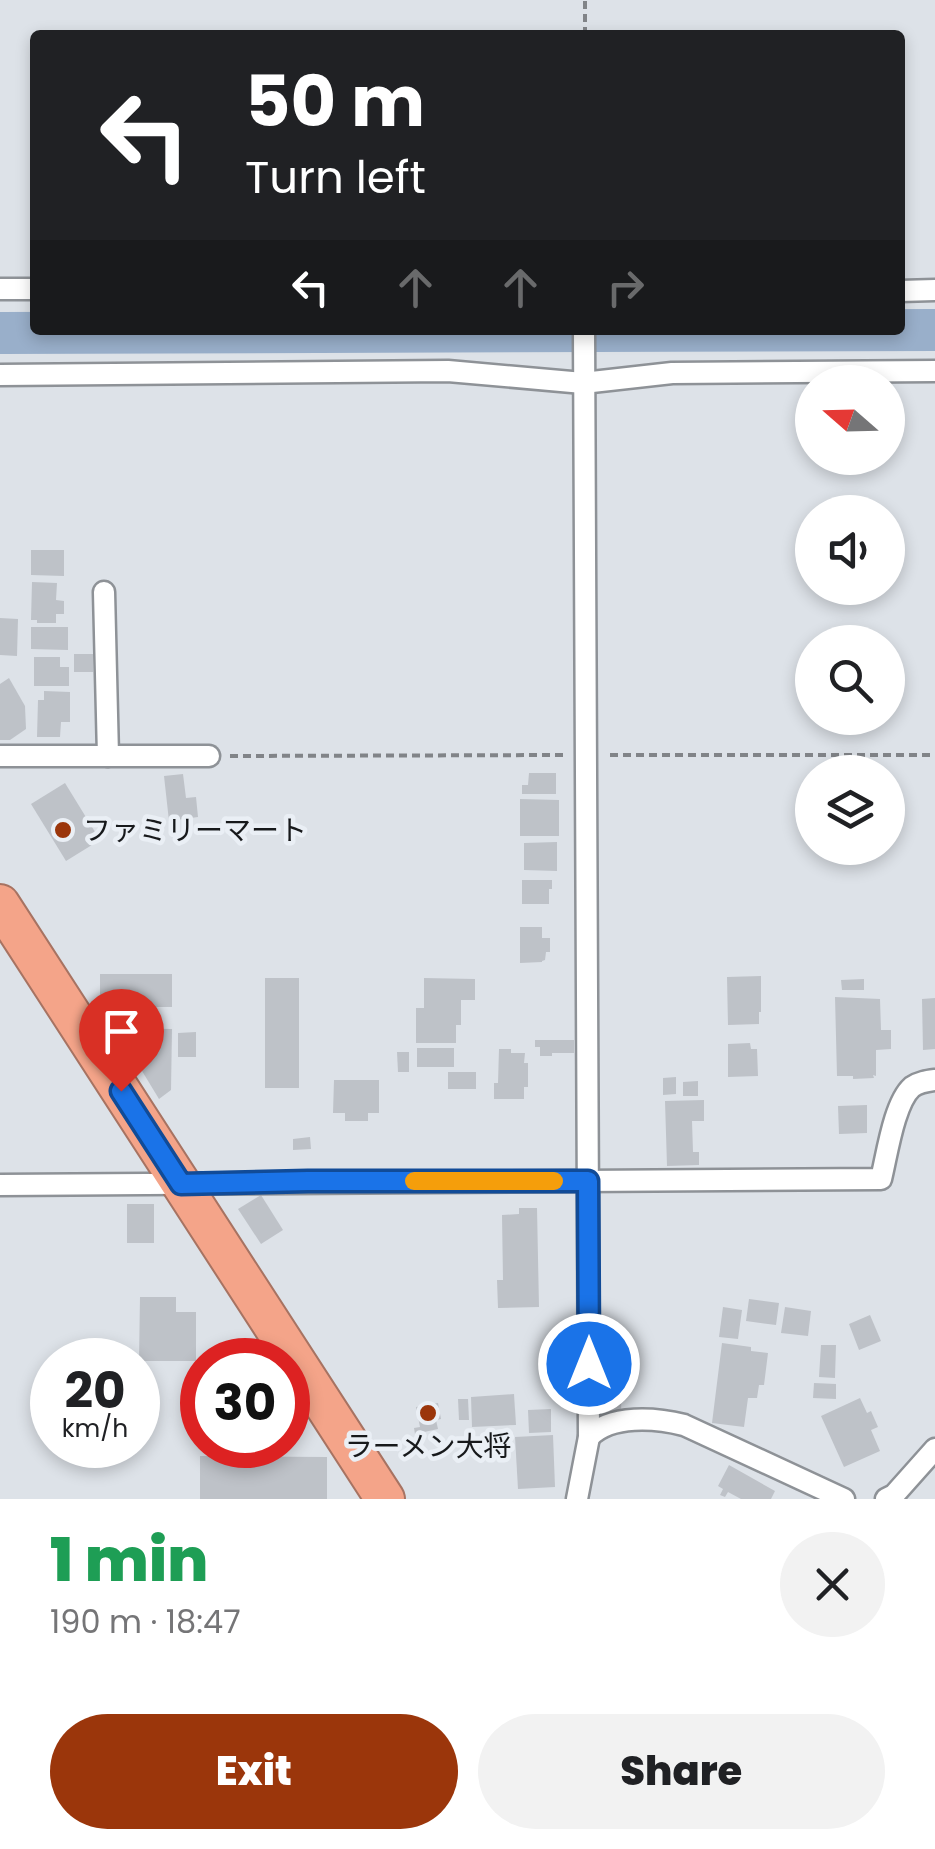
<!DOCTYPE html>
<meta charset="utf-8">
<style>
:root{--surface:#fff;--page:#f2f2f2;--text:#202124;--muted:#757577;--accent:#9b360b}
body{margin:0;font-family:Poppins,"Noto Sans JP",sans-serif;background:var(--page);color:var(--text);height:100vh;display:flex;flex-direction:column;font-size:38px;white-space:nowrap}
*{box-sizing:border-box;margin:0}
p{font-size:32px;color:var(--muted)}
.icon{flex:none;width:55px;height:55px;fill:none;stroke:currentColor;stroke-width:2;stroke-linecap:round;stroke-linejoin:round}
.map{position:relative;height:1499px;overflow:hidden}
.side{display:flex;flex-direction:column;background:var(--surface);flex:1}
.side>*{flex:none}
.top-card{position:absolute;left:30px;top:30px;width:875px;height:305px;border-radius:10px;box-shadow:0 5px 15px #0003;background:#202124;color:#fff;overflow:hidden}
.needle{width:65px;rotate:290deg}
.fabs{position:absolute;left:795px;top:365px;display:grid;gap:20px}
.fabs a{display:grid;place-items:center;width:110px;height:110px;border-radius:50%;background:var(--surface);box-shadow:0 5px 15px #0003;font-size:50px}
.speed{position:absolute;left:30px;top:1338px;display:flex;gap:20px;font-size:50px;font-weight:700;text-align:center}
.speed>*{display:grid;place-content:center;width:130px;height:130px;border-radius:50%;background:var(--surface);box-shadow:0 5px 15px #0003;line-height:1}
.speed small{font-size:25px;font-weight:400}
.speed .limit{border:15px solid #d22;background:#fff;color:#111}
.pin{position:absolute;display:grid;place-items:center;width:85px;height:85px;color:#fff;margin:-102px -42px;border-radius:50% 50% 50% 0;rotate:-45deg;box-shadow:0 0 10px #0007}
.pin .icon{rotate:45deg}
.me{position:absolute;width:110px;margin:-55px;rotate:0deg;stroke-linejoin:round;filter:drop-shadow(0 0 8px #0008)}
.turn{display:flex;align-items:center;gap:35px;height:210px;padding:0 50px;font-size:45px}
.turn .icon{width:130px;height:130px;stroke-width:2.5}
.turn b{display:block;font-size:70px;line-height:85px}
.lanes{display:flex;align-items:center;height:95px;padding:0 50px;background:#0003;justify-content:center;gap:50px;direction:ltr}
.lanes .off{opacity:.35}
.round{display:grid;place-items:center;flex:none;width:105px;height:105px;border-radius:52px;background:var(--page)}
.overview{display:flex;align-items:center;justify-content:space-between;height:170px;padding:0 50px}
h1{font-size:60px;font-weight:800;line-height:75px;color:#1e9e55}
.primary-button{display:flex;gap:20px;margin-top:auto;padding:20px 50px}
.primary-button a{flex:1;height:115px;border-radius:60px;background:var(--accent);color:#fff;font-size:40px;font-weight:800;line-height:115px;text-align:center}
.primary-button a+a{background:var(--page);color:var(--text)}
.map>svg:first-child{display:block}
</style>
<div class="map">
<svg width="935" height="1499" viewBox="0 0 935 1499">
<rect width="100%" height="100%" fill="#dde2e8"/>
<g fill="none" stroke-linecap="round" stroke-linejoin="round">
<path stroke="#99afca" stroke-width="42" d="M0 333 935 330"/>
</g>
<g fill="#bec2c8">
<path d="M31 550H64V576L31 575Z"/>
<path d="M32 582 57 583 56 600 64 601V614H56V623H37V620H31Z"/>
<path d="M0 618 18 619 17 656 0 655Z"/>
<path d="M31 627H68V650L31 649Z"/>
<rect x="74" y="654" width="19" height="18"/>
<path d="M34 657H60V667H69V686H34Z"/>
<path d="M9 678 25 706 26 729 10 740H0V684Z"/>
<path d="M44 691 70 692V722H61L60 737H37L38 700H44Z"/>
<path d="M529 773H556V794H522V785H528Z"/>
<path d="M183 774 186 798 196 797 198 817 169 821 164 776Z"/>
<path d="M65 783 100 840 66 861 31 804Z"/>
<path d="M520 799 559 800V836H520Z"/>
<path d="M557 842V871L524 870V843Z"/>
<path d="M522 880H552V889H549V904H522Z"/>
<path d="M520 927H542V938H550V952H546L545 960 542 961V962L520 963Z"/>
<rect x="100" y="974" width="72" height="33"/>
<path d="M761 976V1012H759V1024L728 1025 727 977Z"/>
<rect x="265" y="978" width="34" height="110"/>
<path d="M424 978 475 979V1000H461V1025H456V1043H416V1008H424Z"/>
<path d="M864 979V990H842L841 980Z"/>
<path d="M835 997 880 999 881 1030H891V1049L876 1050V1076L873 1075 874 1078 853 1079V1076H837Z"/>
<path d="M935 998V1049L923 1050 922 999Z"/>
<path d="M116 1028 172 1029 171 1090 159 1099Z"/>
<path d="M196 1032V1057H178V1033Z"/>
<path d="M535 1040H574V1053H552V1056H540V1047H535Z"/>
<path d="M750 1043 751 1049H757L758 1076 728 1077V1044Z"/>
<rect x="417" y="1048" width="37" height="19"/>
<path d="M499 1049H511V1053H525L524 1063H528V1087H524V1099H494V1083H498Z"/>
<path d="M397 1052H409V1072H398Z"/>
<rect x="448" y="1072" width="28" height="17"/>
<path d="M676 1077V1094L663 1095V1078Z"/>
<path d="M334 1080H379V1113H368V1121H345V1113H333Z"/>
<path d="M698 1081V1096H683V1082Z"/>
<path d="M704 1100V1121H692L693 1152H699V1165L667 1166 665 1101Z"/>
<path d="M867 1105V1133L839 1134 838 1106Z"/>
<path d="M310 1137 311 1149 293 1150V1139Z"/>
<path d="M261 1195 283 1230 261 1244 238 1209Z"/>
<rect x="127" y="1204" width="27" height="39"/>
<path d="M519 1208H537L539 1307 498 1308 497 1280H503L502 1215 519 1214Z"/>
<path d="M140 1297H176V1312H196V1361H139Z"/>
<path d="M749 1299 779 1303 776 1325 746 1321Z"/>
<path d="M723 1307 742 1310 738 1339 719 1337Z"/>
<path d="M785 1307 811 1311 808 1336 781 1333Z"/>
<path d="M870 1315 881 1341 859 1350 849 1324Z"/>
<path d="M722 1343 751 1347V1351L768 1353 764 1385H759L757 1398H748L744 1427 712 1423Z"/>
<path d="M821 1345H836L835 1378 819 1377Z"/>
<path d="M601 1381 622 1382 621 1412 600 1411Z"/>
<path d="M814 1383 836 1384V1399L813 1398Z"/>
<path d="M514 1394 516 1425 472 1427 471 1397Z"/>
<path d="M860 1398 867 1413 871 1411 878 1427 871 1430 880 1451 844 1467 821 1416Z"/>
<path d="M458 1399H468L469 1420H459Z"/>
<path d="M438 1403 441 1419 436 1420 438 1429 415 1434 414 1428 420 1427 416 1407Z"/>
<path d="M551 1409V1432L529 1433 528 1410Z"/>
<path d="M553 1435 555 1487 518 1489 515 1437Z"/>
<path d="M200 1456 327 1457V1499H200Z"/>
<path d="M729 1465 775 1491 771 1499H741L728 1492 725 1497 720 1495 723 1489 718 1486Z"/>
</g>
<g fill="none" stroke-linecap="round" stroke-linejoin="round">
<g stroke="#8e9297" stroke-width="25">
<g id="street">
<path d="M0 289H35"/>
<path d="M900 291 935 290"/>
<path d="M0 375 448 371 583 383 672 373 935 371"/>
<path d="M104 592 108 756"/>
<path d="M0 756H209"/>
<path d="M0 1185 881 1179C887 1155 894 1103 912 1087 919 1082 927 1081 935 1080"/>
<path d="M589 1437C611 1414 656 1418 684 1425L844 1499"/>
<path d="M577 1499 589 1437 584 330"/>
<path d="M886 1499 894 1495 935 1449"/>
</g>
</g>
<g stroke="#a77362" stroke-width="42">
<path id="highway" d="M0 904 385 1499"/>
</g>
<g stroke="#818488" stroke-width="4" stroke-dasharray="8 5" stroke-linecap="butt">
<path d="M585 35V0"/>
<path d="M610 755H935"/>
<path d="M230 756 565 755"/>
</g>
<use href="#street" stroke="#fff" stroke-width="20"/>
<use href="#highway" stroke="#f4a489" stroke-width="38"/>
</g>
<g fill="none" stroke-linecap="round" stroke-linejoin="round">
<g stroke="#114b97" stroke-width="25">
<path id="route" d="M121 1091 181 1184 308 1181H588L589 1364"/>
</g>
<use href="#route" stroke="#1a73e8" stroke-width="18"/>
<path stroke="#f59e0b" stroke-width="18" d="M414 1181H554"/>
</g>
<g fill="#9b360b" stroke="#eaeff5" stroke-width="4">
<circle cx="63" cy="830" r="10"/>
<circle cx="428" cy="1413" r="10"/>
</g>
<g text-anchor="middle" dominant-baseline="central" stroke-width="9" stroke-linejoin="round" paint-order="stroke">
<g font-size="28" fill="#17191b" stroke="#eaeff5" text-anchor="start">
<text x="83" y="830">ファミリーマート</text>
<text x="428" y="1446" text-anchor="middle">ラーメン大将</text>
</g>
</g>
</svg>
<div class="fabs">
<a><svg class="needle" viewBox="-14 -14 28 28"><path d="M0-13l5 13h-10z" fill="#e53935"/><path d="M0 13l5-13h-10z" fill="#757577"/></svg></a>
<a><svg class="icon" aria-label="sound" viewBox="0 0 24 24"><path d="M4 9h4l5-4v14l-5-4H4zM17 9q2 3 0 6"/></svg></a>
<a><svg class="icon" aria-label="search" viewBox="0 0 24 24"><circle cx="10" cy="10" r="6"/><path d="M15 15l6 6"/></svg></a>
<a><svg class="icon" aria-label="layers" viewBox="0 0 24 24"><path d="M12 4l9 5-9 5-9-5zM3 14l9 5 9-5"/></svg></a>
</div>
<div class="speed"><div>20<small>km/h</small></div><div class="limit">30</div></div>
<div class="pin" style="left:121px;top:1091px;background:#d93025"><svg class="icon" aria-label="arrive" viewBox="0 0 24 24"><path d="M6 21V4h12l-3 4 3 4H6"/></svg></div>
<svg class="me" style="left:589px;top:1364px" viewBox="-20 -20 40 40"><circle r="17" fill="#1a73e8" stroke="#fff" stroke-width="3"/><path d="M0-11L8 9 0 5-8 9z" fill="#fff"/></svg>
<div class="top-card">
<div class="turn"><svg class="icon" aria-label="left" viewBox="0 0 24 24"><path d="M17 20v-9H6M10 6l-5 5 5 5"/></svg><div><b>50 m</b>Turn left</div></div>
<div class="lanes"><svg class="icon" aria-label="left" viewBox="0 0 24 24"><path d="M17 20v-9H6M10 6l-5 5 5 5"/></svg><svg class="icon off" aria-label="ahead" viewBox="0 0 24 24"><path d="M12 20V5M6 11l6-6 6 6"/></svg><svg class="icon off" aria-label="ahead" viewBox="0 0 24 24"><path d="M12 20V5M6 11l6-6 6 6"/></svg><svg class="icon off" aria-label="right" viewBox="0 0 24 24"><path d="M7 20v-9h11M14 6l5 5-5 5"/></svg></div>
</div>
</div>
<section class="side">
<div class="overview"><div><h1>1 min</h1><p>190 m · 18:47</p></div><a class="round"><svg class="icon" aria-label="close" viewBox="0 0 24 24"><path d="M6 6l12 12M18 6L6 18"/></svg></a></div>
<div class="primary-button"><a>Exit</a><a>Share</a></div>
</section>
